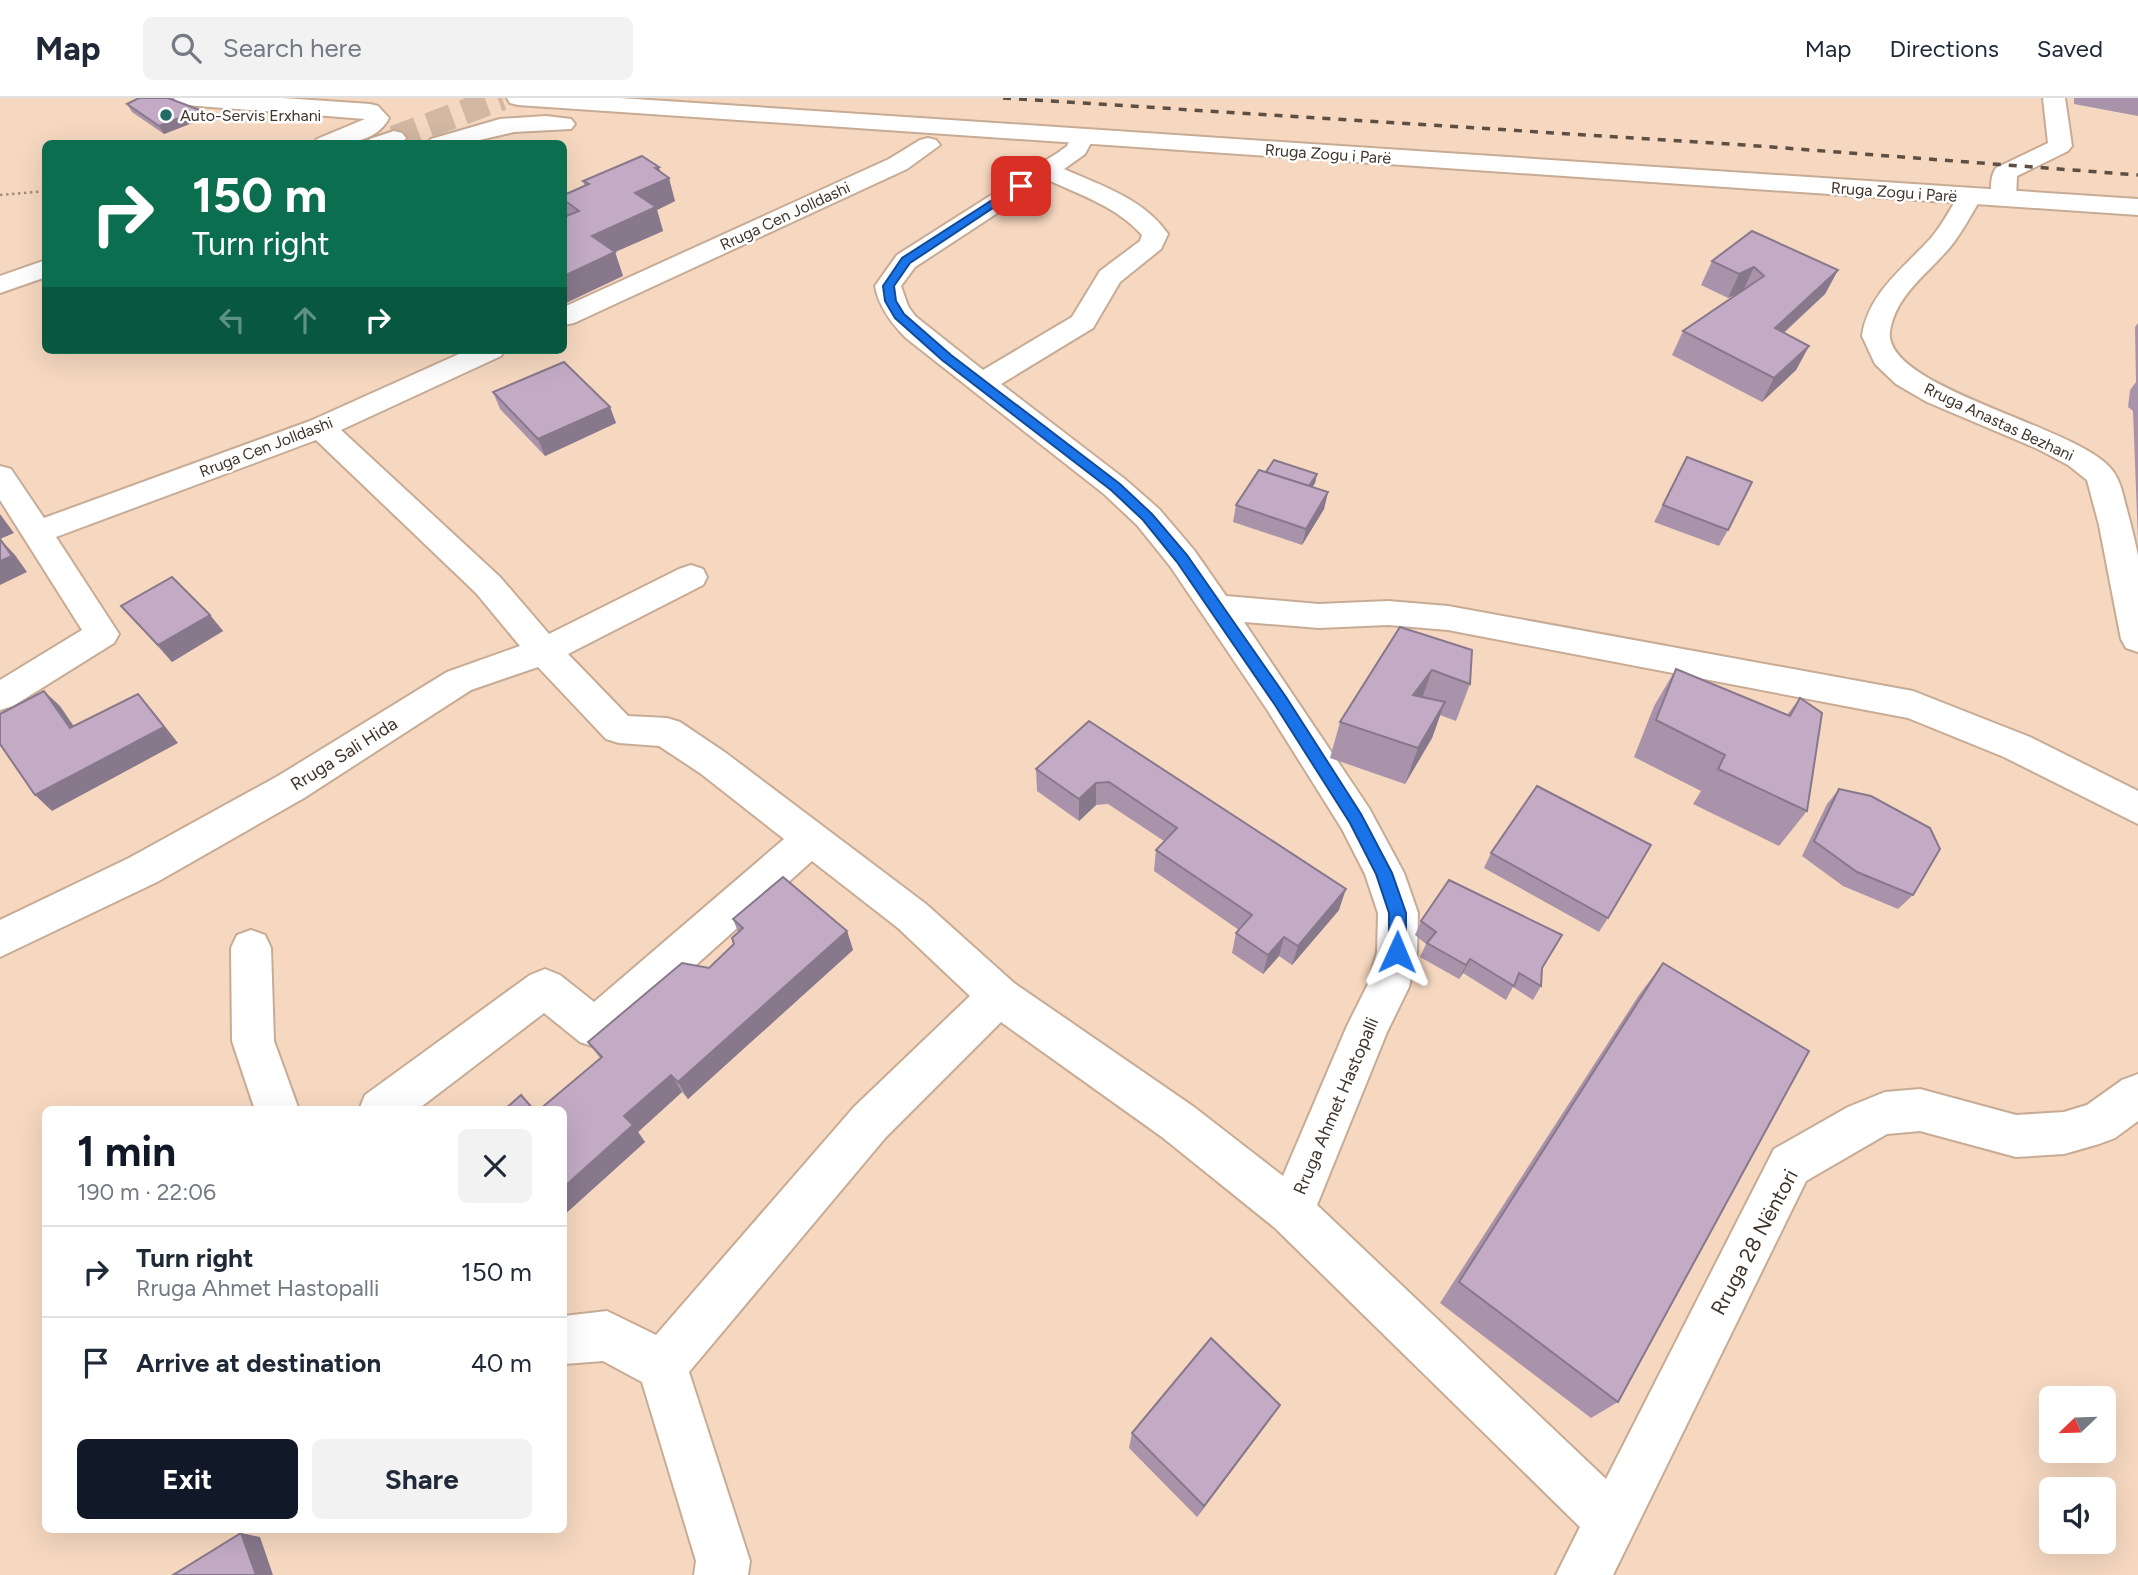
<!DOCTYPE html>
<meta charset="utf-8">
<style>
:root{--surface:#fff;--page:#f2f2f3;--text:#1f2937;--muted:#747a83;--line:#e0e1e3;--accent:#111827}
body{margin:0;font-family:Figtree,sans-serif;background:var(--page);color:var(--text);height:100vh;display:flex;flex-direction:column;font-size:26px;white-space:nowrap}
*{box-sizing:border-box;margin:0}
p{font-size:23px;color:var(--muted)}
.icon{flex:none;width:38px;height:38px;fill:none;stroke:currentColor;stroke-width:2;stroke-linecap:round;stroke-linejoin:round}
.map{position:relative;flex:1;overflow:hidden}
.details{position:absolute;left:42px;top:1008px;width:525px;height:427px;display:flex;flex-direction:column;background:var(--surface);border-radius:10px;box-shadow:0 7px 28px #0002}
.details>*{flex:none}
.banner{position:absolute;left:42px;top:42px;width:525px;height:214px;border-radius:10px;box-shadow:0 7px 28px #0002;background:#0b6e4f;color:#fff;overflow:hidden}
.needle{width:46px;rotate:247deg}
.fabs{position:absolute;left:2039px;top:1288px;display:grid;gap:14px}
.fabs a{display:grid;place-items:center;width:77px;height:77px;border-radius:10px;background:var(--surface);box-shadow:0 7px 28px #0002;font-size:35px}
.pin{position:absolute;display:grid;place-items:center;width:60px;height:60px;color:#fff;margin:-30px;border-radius:14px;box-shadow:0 4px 10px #0006}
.me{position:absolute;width:77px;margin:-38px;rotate:1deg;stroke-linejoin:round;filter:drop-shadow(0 0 5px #0008)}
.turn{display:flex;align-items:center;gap:24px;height:147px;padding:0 35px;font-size:32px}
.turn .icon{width:91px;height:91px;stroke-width:2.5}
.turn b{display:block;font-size:49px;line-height:60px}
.lanes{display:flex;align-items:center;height:66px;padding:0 35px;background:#0003;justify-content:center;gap:35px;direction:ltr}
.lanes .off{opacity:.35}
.round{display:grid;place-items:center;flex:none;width:74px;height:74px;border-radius:10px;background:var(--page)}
.overview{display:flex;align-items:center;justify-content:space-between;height:119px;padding:0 35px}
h1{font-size:42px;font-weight:700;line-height:52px;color:var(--accent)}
.action{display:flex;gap:14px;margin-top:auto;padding:14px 35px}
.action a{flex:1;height:80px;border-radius:10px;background:var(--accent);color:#fff;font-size:28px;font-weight:700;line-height:80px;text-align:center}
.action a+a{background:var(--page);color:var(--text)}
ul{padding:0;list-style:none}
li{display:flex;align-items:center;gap:21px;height:91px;padding:0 35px;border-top:2px solid var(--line)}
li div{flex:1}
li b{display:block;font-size:26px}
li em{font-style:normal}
header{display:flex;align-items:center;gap:42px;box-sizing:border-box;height:98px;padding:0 35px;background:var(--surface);border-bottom:2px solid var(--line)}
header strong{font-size:33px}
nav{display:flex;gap:38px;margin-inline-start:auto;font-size:24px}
.search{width:490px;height:63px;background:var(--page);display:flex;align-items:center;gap:18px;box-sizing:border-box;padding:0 24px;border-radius:10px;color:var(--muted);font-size:26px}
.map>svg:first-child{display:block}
</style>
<header>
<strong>Map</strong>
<div class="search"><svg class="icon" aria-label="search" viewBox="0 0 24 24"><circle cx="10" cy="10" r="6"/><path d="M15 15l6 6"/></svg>Search here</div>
<nav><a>Map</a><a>Directions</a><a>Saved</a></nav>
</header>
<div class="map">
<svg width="2138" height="1477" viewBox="0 0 2138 1477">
<rect width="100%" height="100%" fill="#f6d8c0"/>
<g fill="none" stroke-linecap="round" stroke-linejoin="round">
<path stroke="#d2b7a2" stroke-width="25" stroke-dasharray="25 12" stroke-linecap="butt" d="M394 40 502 0"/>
<g stroke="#c8ab94" stroke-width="4">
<g id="minor">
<path d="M2043 0H2065L2072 48 2068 53 2017 78 2016 100 2013 105 2004 107 1995 105C1989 97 1990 78 1996 70L2048 45Z"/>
<path d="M1082 32 1090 34 1094 39 1085 56 1064 71C1102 88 1144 101 1168 136L1161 151 1120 184 1093 230 1001 286 1126 382 1159 411 1194 452 1226 498 1319 506 1388 503 1448 508 1913 593 2030 639 2138 693V726L2004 659 1908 620 1448 532 1388 527 1319 530 1244 524 1369 710 1404 775 1418 815 1417 854 1409 889 1387 934 1317 1107 1606 1381 1774 1051 1848 1009 1885 994 1920 991 2016 1017 2064 1014 2087 1007 2122 982 2138 976V1023L2115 1040 2099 1046 2064 1056 2016 1059 1920 1033 1887 1036 1806 1083 1613 1477H1556L1580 1429 1275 1130 1162 1039 1001 924 886 1039 689 1274 750 1463 748 1477H694L696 1463 642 1284 603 1263 564 1266V1218L607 1213 656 1237 854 1009 970 898 898 830 812 763 610 944 595 949 580 944 544 915 417 1012H359L365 997 530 877 545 871 560 877 594 904 784 741 700 675 659 648 619 645 606 641 538 569 471 592 304 700 157 784 0 859V822L129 760 278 678 447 574 520 548 476 495 316 342 56 439 119 536 114 545 13 608 0 612V582L82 532 0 402V368L11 371 44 420 310 323 468 252H505L501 258 341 332 500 479 549 536 679 471 691 467 703 471 707 479 703 487 568 556 628 618 667 620 680 624 726 655 926 806 1014 885 1194 1009 1283 1078 1347 928 1368 886 1377 854 1378 815 1365 776 1342 731 1268 613 1170 468 1137 427 1104 396 906 240C891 225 879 209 875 188L897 157 1059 54 1067 48 1074 34ZM1048 82C1081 97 1117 109 1142 137L1140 143 1100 173 1072 219 983 272 915 218 908 208 901 188 915 169Z"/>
<path d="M394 33 402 35 406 40 402 45 366 46 370 41Z"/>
<path d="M928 40 936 42 940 47 907 71 574 225 564 227V209L889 61 920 42Z"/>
<path d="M1970 92 1979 94 1982 99C1972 115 1963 133 1951 148 1929 175 1896 196 1890 233 1882 290 2079 328 2112 372 2121 383 2123 398 2127 412 2131 427 2135 442 2138 458 2138 489 2138 523 2138 554L2126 550 2121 541 2099 427 2087 382 2068 367 2038 351 1927 304 1896 286 1875 266 1862 238C1868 195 1904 170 1931 140 1943 126 1951 109 1961 94Z"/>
<path d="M46 162V179L0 195V178Z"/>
<path d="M251 832 265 837 271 850 274 943 299 1012H255L232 943 231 850 237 837Z"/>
</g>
</g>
<g stroke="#c8ab94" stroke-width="4">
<g id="major">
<path d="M174 0H283L370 6 378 8 389 20C375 47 340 46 313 46L317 41 365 21 185 7 177 5Z"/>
<path d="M507 0H620L2138 101V117L518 7 510 5Z"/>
<path d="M546 18 571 21 575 26 571 31 514 34 462 46H427L431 41 500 21Z"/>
</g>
</g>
<path stroke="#a38e7c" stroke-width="2.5" stroke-dasharray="2.5 3.5" stroke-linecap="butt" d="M0 97 46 93"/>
<use href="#minor" fill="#fff" fill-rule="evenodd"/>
<use href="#major" fill="#fff" fill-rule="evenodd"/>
<path stroke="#5d4f43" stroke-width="3.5" stroke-dasharray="8 8" stroke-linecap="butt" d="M1003 0 1745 47 2138 77"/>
</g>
<g fill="#a893aa">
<path d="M2074 0H2138V18L2074 6Z"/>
<path d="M127 6 200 12 205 20 164 36 132 14Z"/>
<path d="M660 74 675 103 657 112 663 133 615 154 623 178 565 118 564 113V97L585 88 583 83Z"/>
<path d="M1712 163 1838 172 1825 196 1784 235 1809 248 1796 272 1762 304 1672 257 1683 233 1736 196 1728 200 1701 187Z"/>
<path d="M2138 225V443L2133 313 2128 309 2130 292 2136 284 2135 229Z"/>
<path d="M493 294 610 309 616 325 545 358 500 311Z"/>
<path d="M1687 359 1728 432 1719 448 1654 424Z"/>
<path d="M1266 374 1317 376 1315 385 1312 389 1328 394 1324 411 1302 447 1233 424 1236 407Z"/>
<path d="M121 508 210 517 223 533 172 564Z"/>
<path d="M1400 529 1470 586 1456 623 1440 617 1432 640 1405 686 1330 660 1340 624Z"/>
<path d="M1676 571 1787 617 1800 600 1807 713 1779 748 1693 706 1701 693 1634 659 1654 608Z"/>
<path d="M1089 623 1339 812 1292 867 1279 858 1263 876 1232 855 1236 835 1239 832 1154 773 1156 752 1164 743 1108 706 1096 707 1079 723 1037 693 1036 671Z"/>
<path d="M1839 691 1913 797 1898 811 1843 788 1802 758 1827 706Z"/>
<path d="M1491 755 1608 820 1599 834 1484 770Z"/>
<path d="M733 821 847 833 853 852 688 1001 682 994 638 1034 645 1044 564 1117V1012L600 960 588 944 709 870 734 846 738 834Z"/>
<path d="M1421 823 1542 870 1541 888 1533 902 1513 889 1506 902 1463 875 1459 881 1420 859 1426 846 1415 837Z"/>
<path d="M1663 865 1618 1304 1591 1320 1440 1205 1639 897Z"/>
<path d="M1280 1307 1269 1323 1197 1419 1129 1350 1132 1335Z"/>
</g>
<g fill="#88788b">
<path d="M200 12 205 20 164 36 159 28Z"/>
<path d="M659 69 663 83 669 80 675 103 657 112 663 133 615 154 623 178 564 206V178L592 138 635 95 655 70Z"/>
<path d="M1754 169 1743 193 1728 200 1739 176Z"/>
<path d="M1838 172 1825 196 1762 254 1775 230Z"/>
<path d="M1809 248 1796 272 1762 304 1774 280Z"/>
<path d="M610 309 616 325 545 358 538 341Z"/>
<path d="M1317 376 1315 385 1304 403 1305 394Z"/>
<path d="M1328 394 1324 411 1302 447 1306 431Z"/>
<path d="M0 416 14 435 0 441Z"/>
<path d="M0 441 15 457 27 474 0 487Z"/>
<path d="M210 517 223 533 172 564 158 547Z"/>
<path d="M1432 572 1419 609 1413 597Z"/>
<path d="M44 593 60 608 86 646 70 630Z"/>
<path d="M138 596 152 612 178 645 52 713 35 697Z"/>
<path d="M1445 604 1432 640 1405 686 1418 650Z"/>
<path d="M1096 685V707L1079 723V701Z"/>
<path d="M1346 791 1339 812 1292 867 1298 848Z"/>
<path d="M847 833 853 852 688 1001 678 984Z"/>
<path d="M1284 839 1279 858 1263 876 1268 857Z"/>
<path d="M1470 861 1463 875 1459 881 1466 867Z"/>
<path d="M671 977 682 994 638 1034 645 1044 564 1117V1089L624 1018Z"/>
<path d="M1280 1307 1269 1323 1197 1419 1204 1408Z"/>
<path d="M241 1435 260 1439 273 1477H256Z"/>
</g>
<g fill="#c3abc6" stroke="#88788b" stroke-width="2">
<path d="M139 0H168L200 12 159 28 127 6Z"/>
<path d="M642 58 659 69 655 70 669 80 635 95 656 109 592 138 615 154 564 178V119L579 113 564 102V97L589 86 583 83Z"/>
<path d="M1752 133 1838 172 1775 230 1809 248 1774 280 1683 233 1764 178 1754 169 1739 176 1712 163Z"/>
<path d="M564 264 610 309 538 341 493 294Z"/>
<path d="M1687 359 1752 384 1728 432 1663 407Z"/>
<path d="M1274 362 1317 376 1309 388 1266 374Z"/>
<path d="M1259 372 1328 394 1306 431 1236 407Z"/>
<path d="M0 441 12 458 0 463Z"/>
<path d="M172 479 210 517 158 547 121 508Z"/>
<path d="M1400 529 1472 552 1470 586 1432 572 1413 597 1445 604 1418 650 1340 624Z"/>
<path d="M1676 571 1790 618 1800 600 1822 615 1807 713 1718 671 1725 657 1656 622Z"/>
<path d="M44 593 70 630 138 596 164 629 35 697 0 646V616Z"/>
<path d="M1089 623 1346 791 1298 848 1284 839 1268 857 1236 835 1252 817 1156 752 1177 730 1109 684 1096 685 1079 701 1036 671Z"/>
<path d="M1537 688 1651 747 1608 820 1491 755Z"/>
<path d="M1839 691 1871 698 1930 730 1940 751 1913 797 1857 774 1814 743Z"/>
<path d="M783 779 847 833 678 984 671 977 624 1018 633 1027 564 1089V1012H539L602 959 588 944 682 865 709 870 734 846 732 840 743 830 733 821Z"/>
<path d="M1449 782 1562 837 1542 870 1541 888 1519 875 1514 888 1470 861 1466 867 1427 845 1436 834 1421 823Z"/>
<path d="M1663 865 1809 953 1618 1304 1459 1184Z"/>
<path d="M521 997 534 1012H504Z"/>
<path d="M1211 1240 1280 1307 1204 1408 1132 1335Z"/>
<path d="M241 1435 256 1477H173Z"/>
</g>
<path fill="#1a73e8" stroke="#114b97" stroke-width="2" d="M1017 86 1026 88 910 165 894 188 896 203 904 216 951 257 1120 386 1152 416 1187 457 1286 599 1361 716 1392 775 1406 815V854L1403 860 1397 862 1391 860 1389 854V815L1376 776 1350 725 1275 607 1177 464 1143 422 1111 392 942 262 895 220 885 203 883 188 902 160Z"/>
<circle fill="#216b64" stroke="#fff" stroke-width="2.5" cx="166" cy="17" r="7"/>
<g text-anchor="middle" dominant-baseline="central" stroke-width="5" stroke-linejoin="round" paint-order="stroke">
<g font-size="16" fill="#40352b" stroke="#fff" text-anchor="start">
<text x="180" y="17">Auto-Servis Erxhani</text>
</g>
<g font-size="16" fill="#40352b" stroke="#fff">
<text transform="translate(1328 56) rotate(4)">Rruga Zogu i Parë</text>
<text transform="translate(1894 94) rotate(4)">Rruga Zogu i Parë</text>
<text transform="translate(785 118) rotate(-25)">Rruga Cen Jolldashi</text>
<text transform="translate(1999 324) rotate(25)">Rruga Anastas Bezhani</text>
<text transform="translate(266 349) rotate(-21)">Rruga Cen Jolldashi</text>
</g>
<g font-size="18" fill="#40352b" stroke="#fff">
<text transform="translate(344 656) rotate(-32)">Rruga Sali Hida</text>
<text transform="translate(1336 1008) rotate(-67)">Rruga Ahmet Hastopalli</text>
</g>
<g font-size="21" fill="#40352b" stroke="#fff">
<text transform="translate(1754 1144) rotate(-62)">Rruga 28 Nëntori</text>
</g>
</g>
</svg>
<div class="fabs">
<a><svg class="needle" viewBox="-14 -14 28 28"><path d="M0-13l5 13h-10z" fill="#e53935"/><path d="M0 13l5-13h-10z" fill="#747a83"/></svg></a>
<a><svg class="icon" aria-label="sound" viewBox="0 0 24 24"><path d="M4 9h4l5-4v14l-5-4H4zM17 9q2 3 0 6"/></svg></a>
</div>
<div class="pin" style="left:1021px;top:88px;background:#d93025"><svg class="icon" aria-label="arrive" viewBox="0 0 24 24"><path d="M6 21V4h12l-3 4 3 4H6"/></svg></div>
<svg class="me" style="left:1397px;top:854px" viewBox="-20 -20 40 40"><path d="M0-17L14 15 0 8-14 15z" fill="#1a73e8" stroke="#fff" stroke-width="4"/></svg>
<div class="banner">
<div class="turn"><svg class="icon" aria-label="right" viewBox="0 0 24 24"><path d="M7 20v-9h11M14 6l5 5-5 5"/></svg><div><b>150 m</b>Turn right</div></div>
<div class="lanes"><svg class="icon off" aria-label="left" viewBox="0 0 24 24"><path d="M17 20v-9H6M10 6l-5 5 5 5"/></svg><svg class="icon off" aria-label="ahead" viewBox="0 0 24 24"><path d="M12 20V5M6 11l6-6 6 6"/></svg><svg class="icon" aria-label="right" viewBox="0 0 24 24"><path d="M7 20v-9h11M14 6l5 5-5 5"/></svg></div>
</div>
<section class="details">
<div class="overview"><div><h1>1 min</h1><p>190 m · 22:06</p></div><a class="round"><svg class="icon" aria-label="close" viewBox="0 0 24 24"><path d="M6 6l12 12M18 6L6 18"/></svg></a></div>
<ul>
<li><svg class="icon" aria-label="right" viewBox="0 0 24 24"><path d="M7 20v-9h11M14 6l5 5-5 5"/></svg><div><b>Turn right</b><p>Rruga Ahmet Hastopalli</p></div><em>150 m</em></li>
<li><svg class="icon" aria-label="arrive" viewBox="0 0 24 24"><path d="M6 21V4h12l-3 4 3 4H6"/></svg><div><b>Arrive at destination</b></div><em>40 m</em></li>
</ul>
<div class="action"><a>Exit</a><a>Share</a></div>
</section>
</div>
